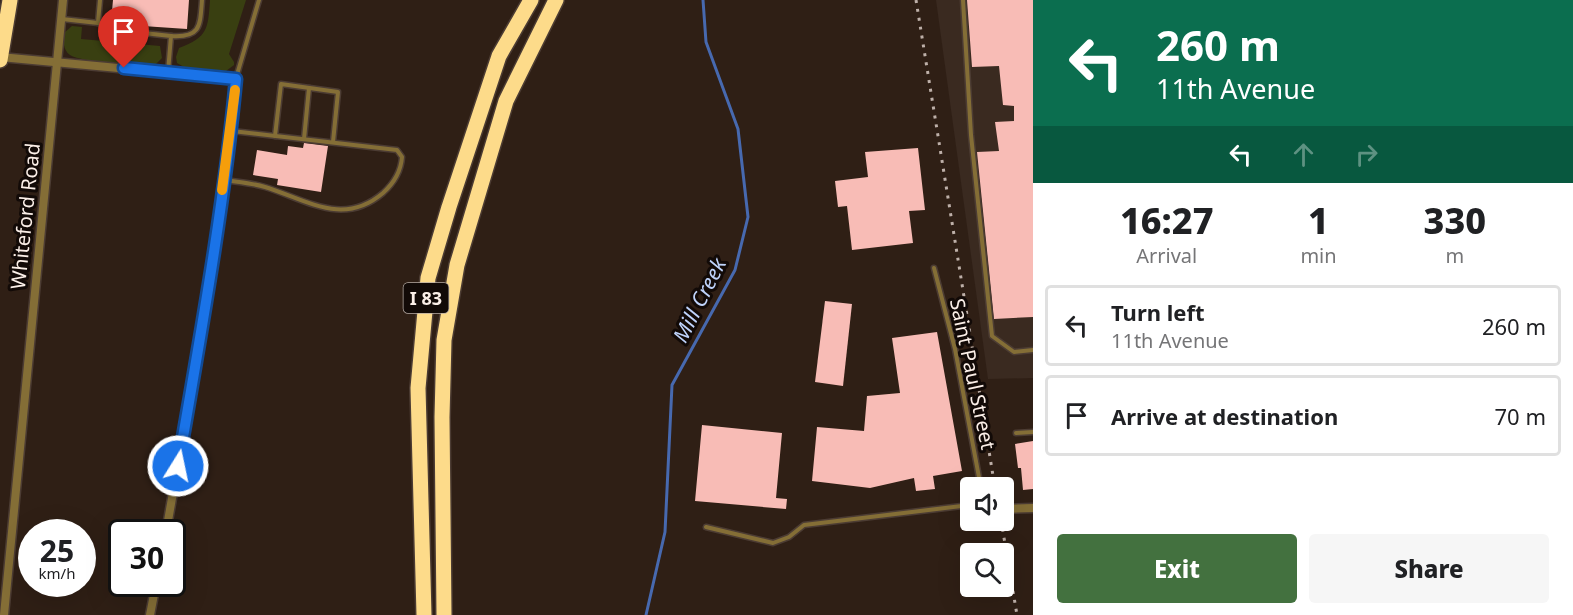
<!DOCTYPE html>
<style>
:root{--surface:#fff;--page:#f6f6f6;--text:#202124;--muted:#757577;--line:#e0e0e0;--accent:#43713f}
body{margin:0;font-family:"Noto Sans",sans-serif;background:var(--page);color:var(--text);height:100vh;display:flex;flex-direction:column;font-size:22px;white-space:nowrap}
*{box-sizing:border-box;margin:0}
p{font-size:20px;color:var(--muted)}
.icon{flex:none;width:33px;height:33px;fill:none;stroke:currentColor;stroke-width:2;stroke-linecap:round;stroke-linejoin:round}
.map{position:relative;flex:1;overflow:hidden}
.sheet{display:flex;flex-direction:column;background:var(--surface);width:540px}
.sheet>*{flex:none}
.banner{background:#0b6e4f;color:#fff;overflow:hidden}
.buttons{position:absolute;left:960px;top:477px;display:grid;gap:12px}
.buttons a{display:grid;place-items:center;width:54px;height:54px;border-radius:6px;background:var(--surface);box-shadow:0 6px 24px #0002;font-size:30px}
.speed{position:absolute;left:18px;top:519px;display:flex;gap:12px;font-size:30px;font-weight:700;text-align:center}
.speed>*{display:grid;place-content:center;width:78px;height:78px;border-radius:50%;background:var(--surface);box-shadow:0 6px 24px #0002;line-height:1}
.speed small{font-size:15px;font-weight:400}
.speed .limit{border:3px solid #111;border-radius:9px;background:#fff;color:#111}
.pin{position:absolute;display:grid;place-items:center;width:51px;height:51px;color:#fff;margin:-62px -26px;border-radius:50% 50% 50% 0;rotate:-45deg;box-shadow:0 0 6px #0007}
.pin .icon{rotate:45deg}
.me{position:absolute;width:66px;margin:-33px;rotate:10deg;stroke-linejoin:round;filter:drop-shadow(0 0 4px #0008)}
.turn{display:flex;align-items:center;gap:21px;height:126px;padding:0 24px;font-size:27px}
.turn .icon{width:78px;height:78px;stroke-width:2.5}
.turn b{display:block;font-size:42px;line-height:51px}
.lanes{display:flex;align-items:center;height:57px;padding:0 24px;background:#0003;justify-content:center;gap:30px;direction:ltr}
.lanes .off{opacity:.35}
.eta{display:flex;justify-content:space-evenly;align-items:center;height:102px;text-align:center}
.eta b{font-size:36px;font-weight:800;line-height:42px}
.cta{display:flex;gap:12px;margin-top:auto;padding:12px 24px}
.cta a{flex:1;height:69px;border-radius:6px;background:var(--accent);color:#fff;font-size:24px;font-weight:800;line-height:69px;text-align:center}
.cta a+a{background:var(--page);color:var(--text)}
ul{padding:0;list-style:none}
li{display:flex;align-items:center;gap:18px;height:81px;margin:0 12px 9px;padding:0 12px;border:3px solid var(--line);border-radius:6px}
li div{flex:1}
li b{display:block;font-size:22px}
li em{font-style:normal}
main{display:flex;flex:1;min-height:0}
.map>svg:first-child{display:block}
</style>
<main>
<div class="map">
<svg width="1033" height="615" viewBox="0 0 1033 615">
<rect width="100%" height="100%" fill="#2f1f15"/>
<path fill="#3a2a20" d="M936 0H1033V378L988 379Z"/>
<g fill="#393f11">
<path d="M210 0H246L229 54 234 62V65L226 71 184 67 177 63 176 57 179 48C208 37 208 29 210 0Z"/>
<path d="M72 26 82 27 81 39 160 46 162 58 156 64 152 65C135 63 83 63 70 55 63 50 63 41 64 33Z"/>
</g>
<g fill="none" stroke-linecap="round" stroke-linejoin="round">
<path stroke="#4769af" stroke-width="3" d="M646 615 665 532 672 385 735 270 748 217 738 129 706 42 703 0"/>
</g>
<g fill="#f8bcb6">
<path d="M113 0H189L187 29 128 25V15L112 11Z"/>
<path d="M967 0H1033V317L994 319 977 152 999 151 995 122 1014 121V106L1003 105 999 66 972 67Z"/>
<path d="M304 143 328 146 321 192 277 185 278 179 253 175 257 150 287 155 288 146 303 148Z"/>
<path d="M918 148 925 210 909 211 913 243 852 250 847 206 838 207 835 181 868 177 865 152Z"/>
<path d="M825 301 852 304 843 386 815 382Z"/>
<path d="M937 332 962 471 933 476 935 489 916 491 914 478 870 488 812 481 817 427 864 431 867 396 900 393 892 338Z"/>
<path d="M702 425 782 433 776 498 787 499 786 509 695 501Z"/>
<path d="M1033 441V489L1023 490 1021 468H1018L1015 444Z"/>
</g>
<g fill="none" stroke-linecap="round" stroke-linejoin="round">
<g stroke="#4c3c33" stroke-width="7">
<g id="lane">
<path d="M963 0 971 135 992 336 1014 352 1033 350"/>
<path d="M62 19 98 23 125 31 171 36 168 72"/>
<path d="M98 23 100 0"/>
<path d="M171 36C201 38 200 26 202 0"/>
<path d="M236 78 259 0"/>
<path d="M275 136 281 84 338 92 333 142"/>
<path d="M304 139 309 88"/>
<path d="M224 180C237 182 252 183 265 187 307 200 343 227 383 193 394 183 401 171 402 157L397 150 232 131"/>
<path d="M934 268 955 349 981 488"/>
<path d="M1016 433 1033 432"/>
<path d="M706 527 773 543 789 537 804 525 970 505"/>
</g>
</g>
<g stroke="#4c3c33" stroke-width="11">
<g id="street">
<path d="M0 57 236 79 231 131 200 341 166 532"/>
<path d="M1004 509 1033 508"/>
<path d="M4 615 63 0"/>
<path d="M150 615 156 584"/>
</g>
</g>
<g stroke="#4c3c33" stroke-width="18">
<g id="highway">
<path d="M0 60 10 0"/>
<path d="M424 615 418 388 428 278 449 207 499 56 531 0"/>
<path d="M444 615 442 417 444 340 457 265 506 101 556 0"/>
</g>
</g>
<use href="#lane" stroke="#846e36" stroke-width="4"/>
<use href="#street" stroke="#846e36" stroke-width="8"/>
<use href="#highway" stroke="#fddb8a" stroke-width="15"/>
<g stroke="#beb0a9" stroke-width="3" stroke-dasharray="3 6" stroke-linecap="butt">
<path d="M916 0 995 488"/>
<path d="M1001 520 1017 615"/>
</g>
</g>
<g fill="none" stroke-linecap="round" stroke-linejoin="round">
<g stroke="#114b97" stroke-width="15">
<path id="route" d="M124 68 236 79C224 208 200 338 178 466"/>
</g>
<use href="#route" stroke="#1a73e8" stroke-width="10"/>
<path stroke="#f59e0b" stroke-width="10" d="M222 190 235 90"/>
</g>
<g text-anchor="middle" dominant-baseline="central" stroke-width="6" stroke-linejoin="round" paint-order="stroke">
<rect fill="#120a07" stroke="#b5aaa4" stroke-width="1.5" x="403.5" y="283" width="45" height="30" rx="4.5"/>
<g font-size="18" font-weight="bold" fill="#fbefe8">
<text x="426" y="298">I 83</text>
</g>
<g font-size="20" fill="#fbefe8" stroke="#120a07">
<text transform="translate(25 216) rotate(-84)">Whiteford Road</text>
<text transform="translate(973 374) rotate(78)">Saint Paul Street</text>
</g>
<g font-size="21" font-style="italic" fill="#bfd3fb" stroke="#120a07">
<text transform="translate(699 300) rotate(-63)">Mill Creek</text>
</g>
</g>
</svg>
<div class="buttons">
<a><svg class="icon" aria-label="sound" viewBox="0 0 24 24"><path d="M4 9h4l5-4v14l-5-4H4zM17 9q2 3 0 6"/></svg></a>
<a><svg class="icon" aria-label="search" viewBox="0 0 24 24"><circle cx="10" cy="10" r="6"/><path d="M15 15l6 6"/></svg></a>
</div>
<div class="speed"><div>25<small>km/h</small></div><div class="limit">30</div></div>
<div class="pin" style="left:124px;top:68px;background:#d93025"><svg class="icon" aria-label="arrive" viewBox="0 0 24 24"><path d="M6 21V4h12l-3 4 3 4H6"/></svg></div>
<svg class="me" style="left:178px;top:466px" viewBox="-20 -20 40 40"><circle r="17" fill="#1a73e8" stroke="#fff" stroke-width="3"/><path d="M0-11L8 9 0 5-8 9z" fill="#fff"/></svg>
</div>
<section class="sheet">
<div class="banner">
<div class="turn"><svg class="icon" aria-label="left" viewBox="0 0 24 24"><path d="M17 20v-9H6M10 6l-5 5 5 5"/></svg><div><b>260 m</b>11th Avenue</div></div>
<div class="lanes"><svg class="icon" aria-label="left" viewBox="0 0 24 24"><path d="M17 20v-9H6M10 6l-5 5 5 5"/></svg><svg class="icon off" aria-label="ahead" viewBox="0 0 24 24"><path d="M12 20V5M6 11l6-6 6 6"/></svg><svg class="icon off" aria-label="right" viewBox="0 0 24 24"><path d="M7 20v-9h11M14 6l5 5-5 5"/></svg></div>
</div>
<div class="eta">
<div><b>16:27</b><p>Arrival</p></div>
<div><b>1</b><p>min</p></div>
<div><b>330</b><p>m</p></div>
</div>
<ul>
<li><svg class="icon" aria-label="left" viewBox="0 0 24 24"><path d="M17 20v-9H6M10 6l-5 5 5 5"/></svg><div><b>Turn left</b><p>11th Avenue</p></div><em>260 m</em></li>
<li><svg class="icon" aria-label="arrive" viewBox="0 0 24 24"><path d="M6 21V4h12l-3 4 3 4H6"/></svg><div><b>Arrive at destination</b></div><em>70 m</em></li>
</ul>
<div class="cta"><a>Exit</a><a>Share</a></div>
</section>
</main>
